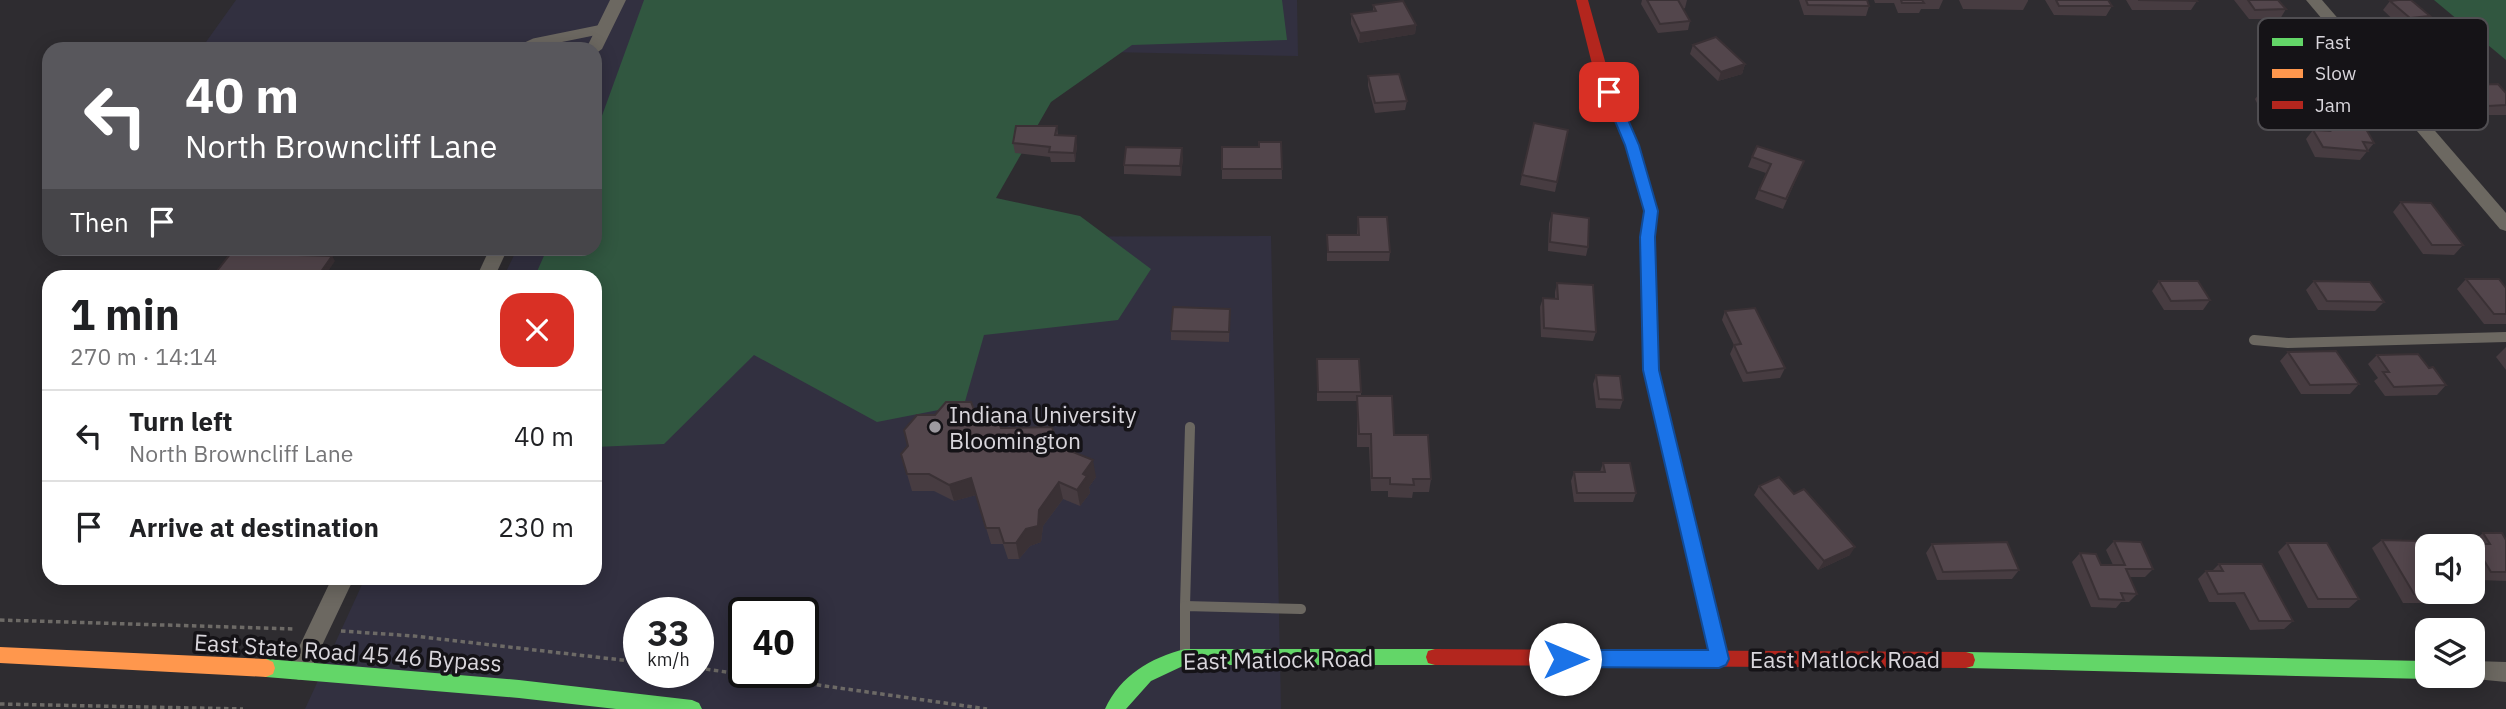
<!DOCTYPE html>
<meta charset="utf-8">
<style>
:root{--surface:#fff;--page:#f2f2f2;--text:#202124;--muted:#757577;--line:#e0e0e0}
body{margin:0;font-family:"IBM Plex Sans",sans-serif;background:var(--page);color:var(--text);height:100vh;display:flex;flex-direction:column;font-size:26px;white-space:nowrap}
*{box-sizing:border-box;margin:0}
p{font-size:23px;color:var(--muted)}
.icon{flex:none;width:38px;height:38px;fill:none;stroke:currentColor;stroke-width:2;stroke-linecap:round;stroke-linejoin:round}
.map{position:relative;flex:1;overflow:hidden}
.drawer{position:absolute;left:42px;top:270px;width:560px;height:315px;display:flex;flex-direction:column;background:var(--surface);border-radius:21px;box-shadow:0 4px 18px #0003}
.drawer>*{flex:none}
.hud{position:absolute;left:42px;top:42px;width:560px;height:214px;border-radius:21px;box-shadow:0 4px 18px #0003;background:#58575c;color:#fff;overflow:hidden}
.tools{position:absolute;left:2415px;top:534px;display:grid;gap:14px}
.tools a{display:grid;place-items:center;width:70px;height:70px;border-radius:14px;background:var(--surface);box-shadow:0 4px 18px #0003;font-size:35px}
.speed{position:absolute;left:623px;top:597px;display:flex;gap:14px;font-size:35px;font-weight:700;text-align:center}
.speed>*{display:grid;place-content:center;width:91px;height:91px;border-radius:50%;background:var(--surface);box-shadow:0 4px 18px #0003;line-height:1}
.speed small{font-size:18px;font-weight:400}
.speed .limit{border:4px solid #111;border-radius:10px;background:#fff;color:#111}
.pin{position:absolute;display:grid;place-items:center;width:60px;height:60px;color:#fff;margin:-30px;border-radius:14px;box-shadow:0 4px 10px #0006}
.me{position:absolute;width:77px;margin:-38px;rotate:90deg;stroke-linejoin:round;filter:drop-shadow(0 0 5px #0008)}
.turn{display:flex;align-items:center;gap:24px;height:147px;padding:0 28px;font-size:32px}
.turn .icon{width:91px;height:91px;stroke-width:2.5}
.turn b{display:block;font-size:49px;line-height:60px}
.then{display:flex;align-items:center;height:66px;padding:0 28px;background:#0003;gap:14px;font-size:26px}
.round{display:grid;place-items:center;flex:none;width:74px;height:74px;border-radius:21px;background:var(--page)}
.overview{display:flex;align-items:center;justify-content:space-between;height:119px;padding:0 28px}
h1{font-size:42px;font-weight:700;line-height:52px}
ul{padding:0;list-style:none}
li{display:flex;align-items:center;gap:21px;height:91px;padding:0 28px;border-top:2px solid var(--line)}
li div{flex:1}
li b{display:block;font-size:26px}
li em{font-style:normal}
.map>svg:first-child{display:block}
</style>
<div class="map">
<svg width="2506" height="709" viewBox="0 0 2506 709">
<rect width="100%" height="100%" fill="#2e2c30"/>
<path fill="#323040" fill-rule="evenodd" d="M236 0H1297L1298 56 968 49 934 237 1271 236 1281 709H305L365 578H595V276H504L517 249 595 248V49H201ZM639 612H698V672H639ZM744 612H803V672H744Z"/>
<g fill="#315740">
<path d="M644 0H1282L1287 40 1132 45 1051 102 996 198 1080 216 1151 269 1118 320 984 335 964 405 877 422 754 355 664 444 595 447V276H535L547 249 595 248V135Z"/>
<path d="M2434 0H2506V60Z"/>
</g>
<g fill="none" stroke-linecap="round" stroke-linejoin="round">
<g stroke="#6d6a66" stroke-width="3.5" stroke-dasharray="4.5 3.5" stroke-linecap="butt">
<path d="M0 620 295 629"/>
<path d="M341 631 414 636 639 662"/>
<path d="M698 668 987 709"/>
<path d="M0 704 243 709"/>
</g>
<path stroke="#6c6861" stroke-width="9" d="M521 49 534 43 603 29"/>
<g stroke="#6c6861" stroke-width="10">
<path d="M2254 340 2288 343 2506 337"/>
<path d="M1185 606 1190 427"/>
<path d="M1185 654V606L1301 609"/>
</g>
<g fill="#6c6861" fill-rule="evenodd">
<path d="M610 0H626L602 49 595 54V49H586Z"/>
<path d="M2306 0H2322L2506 213V231L2500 229Z"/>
<path d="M490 248H508L495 276H477Z"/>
<path d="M332 578H354L307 677 299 680 291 677 288 670Z"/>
<path d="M2473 661 2506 662V682L2465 678 2464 676H2473Z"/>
</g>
<g fill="#63d668" fill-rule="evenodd">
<path d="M1698 560 1704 563 1707 568 1728 659 1726 665 1719 667 1712 665 1710 659 1689 568 1692 563Z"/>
<path d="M1185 649H1435L1442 651 1444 657 1442 663 1435 665H1185L1151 681 1126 709H1105C1121 675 1150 658 1185 649Z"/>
<path d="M1966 652 2427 661V676H2434L2427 679 1966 668 1959 666 1957 660 1959 654Z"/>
<path d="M266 659 519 680 692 700 699 703 702 709H616L519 698 266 677 259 674 257 668 259 662Z"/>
</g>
<path fill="#ff974d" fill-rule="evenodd" d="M0 647 266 659 273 662 275 668 273 674 266 677 0 663Z"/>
<g fill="#b3261e" fill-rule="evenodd">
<path d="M1576 0H1588L1608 72 1639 145 1658 211 1654 237 1659 370 1707 568 1704 573 1698 576 1692 573 1689 568 1643 370 1640 237 1644 211 1625 145 1594 72Z"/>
<path d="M1435 649 1966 652 1973 654 1975 660 1973 666 1966 668 1435 665 1428 663 1426 657 1428 651Z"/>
</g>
</g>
<g fill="#473c41">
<path d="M1642 0H1687L1685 8 1683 9 1690 21 1688 30 1658 33 1641 4Z"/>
<path d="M1799 0H1867L1869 6 1866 16 1804 15Z"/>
<path d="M1874 0H1943L1939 9H1921L1919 13H1898L1894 3H1875Z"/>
<path d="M1959 0H2028V1L2023 10 1963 9Z"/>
<path d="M2045 0H2108L2112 6 2106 16 2054 15Z"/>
<path d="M2126 0H2196L2197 1 2191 10H2132Z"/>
<path d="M2234 0H2278L2286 9 2280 19H2249Z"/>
<path d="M2390 1 2430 16 2422 26 2402 28 2383 10Z"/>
<path d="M1373 5 1416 25 1415 34 1359 43 1351 24V14L1373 11Z"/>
<path d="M2269 42 2317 70 2310 79H2283L2262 52Z"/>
<path d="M1693 45 1745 64 1742 74 1718 81 1690 54Z"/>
<path d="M1368 76 1407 101 1405 110 1375 113 1368 86Z"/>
<path d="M2469 85 2506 93V115H2480L2461 94Z"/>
<path d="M2259 94 2291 110 2287 115 2262 113 2255 99Z"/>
<path d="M2319 111 2352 122 2374 143 2360 160 2315 157 2306 139 2313 130H2317L2312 121Z"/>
<path d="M1057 126 1058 135 1077 145 1075 162H1051L1050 157 1015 153 1013 143Z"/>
<path d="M1568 130 1555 192 1520 185 1522 175Z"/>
<path d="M1281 142 1282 179H1222V147H1259Z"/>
<path d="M1183 157 1181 176 1124 174V165Z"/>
<path d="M1752 157 1804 161 1783 209 1755 199 1766 173 1748 167Z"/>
<path d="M2401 202 2463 245 2454 255 2423 254 2393 212Z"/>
<path d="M1552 213 1588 247 1586 256 1548 251 1549 223Z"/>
<path d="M1358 217 1390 252 1389 261H1327V235H1357Z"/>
<path d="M2466 279 2506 288V324H2484L2457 289Z"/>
<path d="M2159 281 2210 300 2203 310H2164L2152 291Z"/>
<path d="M2314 281 2384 302 2375 311 2318 310 2306 290Z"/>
<path d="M1557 283 1596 332 1593 341 1541 337 1540 307 1543 298 1555 299V292Z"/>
<path d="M1230 309 1229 342 1171 340V331Z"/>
<path d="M1725 311 1785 368 1780 378 1743 382 1730 354 1734 345 1722 320Z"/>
<path d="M2506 347V370L2496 357Z"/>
<path d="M2288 352 2359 384 2350 394H2301L2280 361Z"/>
<path d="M2377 355 2429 368 2446 385 2437 395 2385 396 2374 381 2378 378 2368 364Z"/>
<path d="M1317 359 1361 392V396L1431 479 1429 492H1413L1412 498 1388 497V491H1371L1369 447H1357V401H1317Z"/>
<path d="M1596 375 1623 400 1620 409 1596 408 1593 384Z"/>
<path d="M976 415 1001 428 1058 446 1096 477 1089 487 1090 493 1080 506 1063 499 1043 526 1041 542 1030 546 1019 559H1008L1003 544H991L976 495 954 501 934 491H912L907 474Z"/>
<path d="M1603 463 1636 493 1633 502H1574L1571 481 1574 472H1600Z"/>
<path d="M1759 486 1850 555 1818 570 1754 495Z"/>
<path d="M2483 533 2506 540V581L2480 580 2473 569V546H2471L2474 544 2472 542Z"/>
<path d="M2382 540 2454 595 2443 603H2403L2372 548Z"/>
<path d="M2114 541 2153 569 2145 577H2130L2137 594 2129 602H2121L2116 608 2091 607 2072 562 2080 553 2101 565H2113L2106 550Z"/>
<path d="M2287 543 2359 599 2349 608H2308L2278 552Z"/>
<path d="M1932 544 2019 570 2012 579 1937 580 1926 553Z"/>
<path d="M2219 564 2293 621 2284 629 2250 630 2235 602H2209L2198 579 2206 571H2212Z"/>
</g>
<g fill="#3a3135">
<path d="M1416 25 1415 34 1359 43 1360 33Z"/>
<path d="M1745 64 1742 74 1718 81 1721 72Z"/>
<path d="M1076 136 1077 145 1075 162 1074 153Z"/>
<path d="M1182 148 1183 157 1181 176 1180 166Z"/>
<path d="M332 256 335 261 325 276H318Z"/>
<path d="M1093 460 1096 477 1089 487 1090 493 1080 506 1077 490 1083 474Z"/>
<path d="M971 478 976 495 954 501 949 485Z"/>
<path d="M1059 482 1063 499 1043 526 1041 542 1030 546 1019 559 1016 543Z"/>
<path d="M1855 547 1850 555 1818 570 1824 561Z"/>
</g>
<g fill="#53464c" stroke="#3a3135" stroke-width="2">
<path d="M1647 0H1678L1690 21 1660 24Z"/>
<path d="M1806 0H1867L1869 6 1808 5Z"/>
<path d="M1901 0H1922L1924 3H1902Z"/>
<path d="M2056 0H2108L2112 6H2059Z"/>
<path d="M2138 0H2196L2197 1Z"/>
<path d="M2248 0H2278L2286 9 2255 10Z"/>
<path d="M2398 0H2411L2430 16 2410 18 2390 1Z"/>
<path d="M1403 1 1416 25 1360 33 1351 14 1376 11 1373 5Z"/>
<path d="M1716 37 1745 64 1721 72 1693 45Z"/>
<path d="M1399 74 1407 101 1375 103 1368 76Z"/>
<path d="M2498 84 2506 93V105L2488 106 2469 85Z"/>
<path d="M2319 111 2347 114 2352 122H2362L2374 143 2363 142 2368 151 2323 147 2313 130 2330 131Z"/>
<path d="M1534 123 1568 130 1557 182 1522 175Z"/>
<path d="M1016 126H1057L1055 135 1076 136 1074 153 1049 152 1050 147 1013 143Z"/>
<path d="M1259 142H1281L1282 169H1222V147H1259Z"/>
<path d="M1757 146 1804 161 1786 199 1759 190 1771 164 1752 157Z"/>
<path d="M1126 147 1182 148 1180 166 1124 165Z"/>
<path d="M2401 202 2431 203 2463 245H2432Z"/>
<path d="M1552 213 1589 218 1588 247 1550 242Z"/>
<path d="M1358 217H1387L1390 252H1328L1327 235H1359Z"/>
<path d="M231 253 332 256 318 276H213Z"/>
<path d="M2466 279H2499L2506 288V314H2494Z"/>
<path d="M2159 281H2198L2210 300 2171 301Z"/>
<path d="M2314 281 2370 282 2384 302 2327 301Z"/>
<path d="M1557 283 1593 285 1596 332 1544 328 1543 298 1558 299Z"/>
<path d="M1173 307 1230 309 1229 332 1171 331Z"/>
<path d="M1755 308 1785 368 1747 373 1734 345 1741 344 1725 311Z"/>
<path d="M2336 351 2359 384 2310 385 2288 352Z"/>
<path d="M2418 354 2429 368 2433 367 2446 385 2394 387 2383 372H2389L2377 355Z"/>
<path d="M1317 359H1359L1361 392H1318Z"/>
<path d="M1596 375 1620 376 1623 400 1599 399Z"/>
<path d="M1357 396H1392L1394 435H1428L1431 479H1413L1414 485 1390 484V478H1372L1371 434H1359Z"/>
<path d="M946 402H971L976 415H997L1001 428 1052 427 1058 446 1093 460 1083 474 1087 476 1077 490 1059 482 1039 510 1038 526 1026 529 1016 543H1004L999 528H986L971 478 949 485 929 474H907L901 454 908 446 904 430 917 415H935Z"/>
<path d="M1603 463H1630L1636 493H1577L1574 472H1605Z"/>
<path d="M1779 477 1794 494 1804 489 1855 547 1824 561 1759 486Z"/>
<path d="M2483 533H2502L2506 540V572H2491L2474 544H2490Z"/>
<path d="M2382 540 2421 541 2427 551V592H2452L2454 595 2414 594Z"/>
<path d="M2114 541 2141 542 2153 569H2126L2137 594 2121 593 2124 600 2099 599 2080 553 2096 554 2101 565H2125Z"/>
<path d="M2007 542 2019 570 1943 572 1932 544Z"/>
<path d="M2287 543H2327L2359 599H2318Z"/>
<path d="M2219 564H2262L2293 621H2259L2244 593 2218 594 2206 571H2223Z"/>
</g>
<path fill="#1a73e8" stroke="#114b97" stroke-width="2" d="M1609 87 1616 92 1639 145 1658 211 1655 237 1659 370 1729 659 1726 665 1719 668 1565 667 1558 665 1556 659 1558 653 1565 650H1708L1643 370 1640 237 1644 211 1625 145 1603 92Z"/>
<circle fill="#9d9aa0" stroke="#151317" stroke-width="2.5" cx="935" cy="427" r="7"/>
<g text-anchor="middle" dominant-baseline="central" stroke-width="7" stroke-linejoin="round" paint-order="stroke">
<g font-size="23" fill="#d9d6dc" stroke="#151317" text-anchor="start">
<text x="949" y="414">Indiana University<tspan x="949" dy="26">Bloomington</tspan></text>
</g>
<g font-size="23" fill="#d9d6dc" stroke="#151317">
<text transform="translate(348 652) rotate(4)">East State Road 45 46 Bypass</text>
<text transform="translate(1278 659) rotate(-1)">East Matlock Road</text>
<text x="1845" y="659">East Matlock Road</text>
</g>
</g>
<rect x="2258" y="18" width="230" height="112" rx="10" fill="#151317" stroke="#504e52" stroke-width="2"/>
<rect x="2272" y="38" width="31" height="8" fill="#63d668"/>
<rect x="2272" y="69" width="31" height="9" fill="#ff974d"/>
<rect x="2272" y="101" width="31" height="8" fill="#b3261e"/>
<g font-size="19" fill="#d9d6dc">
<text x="2315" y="49">Fast</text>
<text x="2315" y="80">Slow</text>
<text x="2315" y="112">Jam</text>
</g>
</svg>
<div class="tools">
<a><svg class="icon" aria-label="sound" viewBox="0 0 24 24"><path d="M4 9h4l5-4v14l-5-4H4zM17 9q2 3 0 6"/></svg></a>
<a><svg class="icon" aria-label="layers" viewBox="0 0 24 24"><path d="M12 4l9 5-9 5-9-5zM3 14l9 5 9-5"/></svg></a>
</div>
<div class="speed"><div>33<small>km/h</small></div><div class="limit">40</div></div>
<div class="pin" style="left:1609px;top:92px;background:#d93025"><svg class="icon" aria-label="arrive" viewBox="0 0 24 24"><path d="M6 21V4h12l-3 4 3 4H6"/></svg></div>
<svg class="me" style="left:1565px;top:659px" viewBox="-20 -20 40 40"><circle r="19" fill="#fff"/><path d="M0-13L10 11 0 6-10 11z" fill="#1a73e8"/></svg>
<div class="hud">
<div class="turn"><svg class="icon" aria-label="left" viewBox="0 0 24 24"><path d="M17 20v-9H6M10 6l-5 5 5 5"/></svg><div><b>40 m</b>North Browncliff Lane</div></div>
<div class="then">Then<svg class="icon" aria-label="arrive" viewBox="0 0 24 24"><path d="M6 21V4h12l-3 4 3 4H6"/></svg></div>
</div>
<section class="drawer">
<div class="overview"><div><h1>1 min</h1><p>270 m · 14:14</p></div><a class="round" style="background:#d93025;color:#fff"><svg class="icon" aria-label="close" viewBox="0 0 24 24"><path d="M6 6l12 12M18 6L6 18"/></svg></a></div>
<ul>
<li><svg class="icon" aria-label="left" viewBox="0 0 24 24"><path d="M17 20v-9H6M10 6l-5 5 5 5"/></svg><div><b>Turn left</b><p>North Browncliff Lane</p></div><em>40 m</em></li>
<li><svg class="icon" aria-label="arrive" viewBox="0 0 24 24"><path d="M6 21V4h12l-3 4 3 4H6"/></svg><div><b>Arrive at destination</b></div><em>230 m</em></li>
</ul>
</section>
</div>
